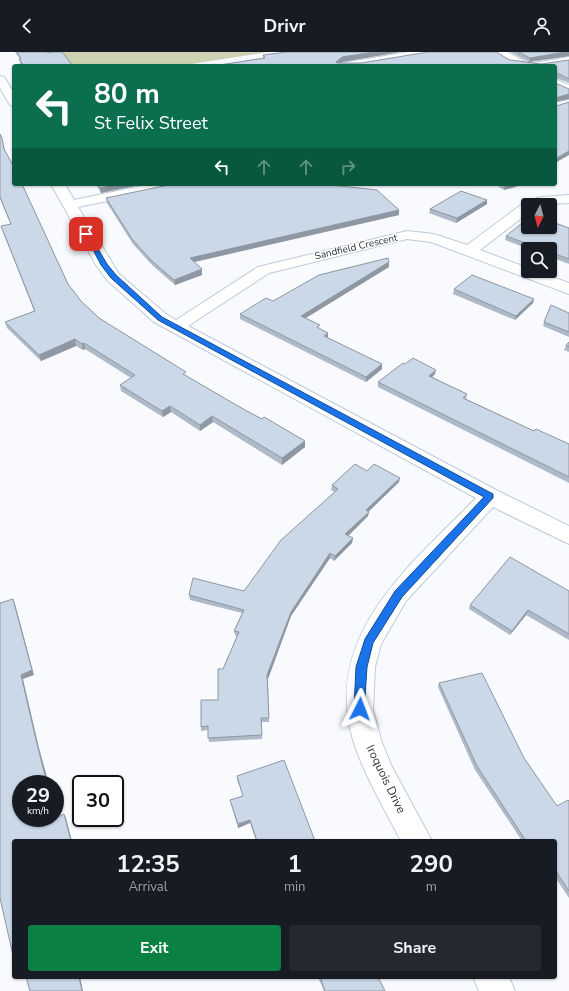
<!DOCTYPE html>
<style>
:root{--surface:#171b24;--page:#242831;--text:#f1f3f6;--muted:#9ea1a6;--accent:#0b8043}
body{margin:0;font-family:"Nunito Sans",sans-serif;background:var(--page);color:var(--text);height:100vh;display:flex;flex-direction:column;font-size:15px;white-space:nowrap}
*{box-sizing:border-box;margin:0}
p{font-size:13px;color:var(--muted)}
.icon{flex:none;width:22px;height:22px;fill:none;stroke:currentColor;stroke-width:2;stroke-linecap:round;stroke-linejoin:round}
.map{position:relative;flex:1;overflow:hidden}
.sheet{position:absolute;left:12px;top:787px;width:545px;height:140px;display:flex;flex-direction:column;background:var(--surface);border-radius:4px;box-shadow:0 1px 3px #0004}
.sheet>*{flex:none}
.hud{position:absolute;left:12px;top:12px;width:545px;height:122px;border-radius:4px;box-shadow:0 1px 3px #0004;background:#0b6e4f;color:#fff;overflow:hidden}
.needle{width:26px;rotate:186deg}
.controls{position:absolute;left:521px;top:146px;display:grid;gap:8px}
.controls a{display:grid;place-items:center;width:36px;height:36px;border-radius:4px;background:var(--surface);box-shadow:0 1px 3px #0004;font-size:20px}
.speed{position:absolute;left:12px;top:723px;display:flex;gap:8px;font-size:20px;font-weight:700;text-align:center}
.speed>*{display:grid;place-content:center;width:52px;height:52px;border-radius:50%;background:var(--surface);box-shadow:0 1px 3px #0004;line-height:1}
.speed small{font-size:10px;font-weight:400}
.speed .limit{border:2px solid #111;border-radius:6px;background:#fff;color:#111}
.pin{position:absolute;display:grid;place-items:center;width:34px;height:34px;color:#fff;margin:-17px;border-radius:8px;box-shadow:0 2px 6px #0006}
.me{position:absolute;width:44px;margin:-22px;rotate:3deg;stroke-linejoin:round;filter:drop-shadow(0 0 3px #0008)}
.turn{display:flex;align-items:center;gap:14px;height:84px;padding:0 16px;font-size:18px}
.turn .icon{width:52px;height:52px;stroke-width:2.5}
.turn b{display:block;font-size:28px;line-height:34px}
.lanes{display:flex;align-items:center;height:38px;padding:0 16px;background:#0003;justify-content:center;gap:20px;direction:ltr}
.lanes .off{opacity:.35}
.eta{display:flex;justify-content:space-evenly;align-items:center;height:68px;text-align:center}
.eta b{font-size:24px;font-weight:700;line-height:28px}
.action{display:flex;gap:8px;margin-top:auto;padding:8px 16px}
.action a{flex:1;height:46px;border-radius:4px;background:var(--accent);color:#fff;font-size:16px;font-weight:700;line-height:46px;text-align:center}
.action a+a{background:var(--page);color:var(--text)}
header{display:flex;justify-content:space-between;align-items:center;height:52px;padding:0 16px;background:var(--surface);font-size:18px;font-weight:700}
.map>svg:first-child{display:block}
</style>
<header><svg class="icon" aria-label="back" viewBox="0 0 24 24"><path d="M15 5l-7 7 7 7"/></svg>Drivr<svg class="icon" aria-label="person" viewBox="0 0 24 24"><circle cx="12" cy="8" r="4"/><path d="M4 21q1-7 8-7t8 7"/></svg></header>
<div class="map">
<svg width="569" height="939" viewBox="0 0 569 939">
<rect width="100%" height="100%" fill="#f8fafe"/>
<path fill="#ced1b2" d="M62 0H269L178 14H72Z"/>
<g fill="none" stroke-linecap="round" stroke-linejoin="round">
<g stroke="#becbdb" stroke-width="2">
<g id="minor">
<path d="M409 0H432L427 3 361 14H337L342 11Z"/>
<path d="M494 0H507L529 12 569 5V11C547 15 510 20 494 0Z"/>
<path d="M0 24 4 25 14 41V54L10 53 0 36Z"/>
<path d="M555 27 569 33V41L555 35Z"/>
<path d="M569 48V54L555 57V51Z"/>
<path d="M51 132H65L74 148 151 132H177L175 135 170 136 78 155 119 222 166 262 176 268 258 215 407 179 434 182 467 193 525 150 541 145 569 143V151L528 153V161L480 198 528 216V219H536L569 231V242L431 190 407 187 269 221 188 274 498 439 569 474V492L493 455 406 549 381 592 375 615 373 657 381 688 391 713 432 789H401C384 756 364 723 353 688 322 582 411 513 476 446L154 270 107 228 96 213Z"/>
<path d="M473 925H509L515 939H479Z"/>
</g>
</g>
<use href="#minor" fill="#fff" fill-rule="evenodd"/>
</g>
<g fill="#afbac8">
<path d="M15 0H46L47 1 73 14H22L20 11 19 7H20Z"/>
<path d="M287 0H400L342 10 339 11H361L501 3 510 8 541 12 569 8V31L556 26H555V14H213L263 6V3Z"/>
<path d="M510 0H569V4L529 10Z"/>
<path d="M0 82 2 86 5 98 68 232 81 249 99 266 186 324 245 358 305 389V395L282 413 213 370 200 379 171 360 163 365 121 339 120 333 131 326 85 297 83 298 76 294 41 309 7 276 5 270 34 259 3 180 1 174 11 173 0 147Z"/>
<path d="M96 132H144L101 141Z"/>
<path d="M324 132 399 163 194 210 202 223 175 233 152 213 133 192 107 151 106 146Z"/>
<path d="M495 132H521L515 135 504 138Z"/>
<path d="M487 148V152L456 171 429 161 430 157Z"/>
<path d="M569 176V212L550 205V197H529L505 188 506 184Z"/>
<path d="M389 210V215L305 266 320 277 328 281V286L382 312V317L366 330 240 267V262Z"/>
<path d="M454 237 534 247 533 251 515 268 453 242Z"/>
<path d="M569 261V285L543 274 544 270Z"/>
<path d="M569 290V300L564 298 566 293Z"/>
<path d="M405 312 435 322 432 325 467 342 466 347 534 379 569 392V431L378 335V330Z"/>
<path d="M367 419 399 430 368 460V464L348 484 353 486 352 491 334 509 330 506 291 564 268 627 269 670H262V687L209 690 208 678 201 679V675L218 648 223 617 237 584 235 583 234 579 242 561 190 548 189 543 244 539 335 440 331 438 332 433Z"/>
<path d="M569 539V588L526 563 510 583 469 557 470 553Z"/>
<path d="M439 631 524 706 557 754 569 749V846L555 825V789H522L475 718 438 635Z"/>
<path d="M237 724 315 789H256L250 771 238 776 231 752 230 748 243 744 237 728Z"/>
<path d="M318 925H378L385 939H324Z"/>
</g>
<g fill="#8e97a2">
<path d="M375 0H400L342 10 336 14V10L342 5Z"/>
<path d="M566 0H569V4L529 10 530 6Z"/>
<path d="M569 42V47L555 50V46Z"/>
<path d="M569 99V103L555 111V107Z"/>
<path d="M120 132H144L101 141 100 136Z"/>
<path d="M510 132H521L515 135 504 138 505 133Z"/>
<path d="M487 148V152L456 171 457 166Z"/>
<path d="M399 158V163L190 211V206Z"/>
<path d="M389 210V215L301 269V264Z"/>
<path d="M202 217V223L175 233 174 228Z"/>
<path d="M534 247 533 251 515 268 516 264Z"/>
<path d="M328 281V286L324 284Z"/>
<path d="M75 287 76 294 41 309 39 303Z"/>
<path d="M84 291 85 297 83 298 82 292Z"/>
<path d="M382 312V317L366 330V325Z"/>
<path d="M436 318 435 322 428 329 429 324Z"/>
<path d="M170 354 171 360 163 365 162 359Z"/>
<path d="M212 364 213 370 200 379V373Z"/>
<path d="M305 389V395L282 413V406Z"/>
<path d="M400 426 399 430 365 463 366 458Z"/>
<path d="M369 460 368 464 345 487V482Z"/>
<path d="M353 486 352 491 334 509 335 504Z"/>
<path d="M330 501V506L291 564 268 627 267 623 291 560Z"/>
<path d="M13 547 15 552 34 623 23 627 39 696 49 732H47L37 692 21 623Z"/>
<path d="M528 558 526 563 510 583 512 579Z"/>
<path d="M55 757 58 770 56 766 55 761Z"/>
<path d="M64 762 66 766 72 789H71Z"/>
<path d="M250 768V771L238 776V772Z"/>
<path d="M79 925H80L83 939H82Z"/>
</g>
<g fill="#cbd8e8" stroke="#8e97a2">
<path d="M17 0H46L47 1 55 0H62L73 14H24L19 7H21Z"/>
<path d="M287 0H375L342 5 336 10 337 11H361L428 0H497L501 3 510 8 541 12 569 8V27L557 21 555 22V14H213L265 6 263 3Z"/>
<path d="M518 0H566L530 6Z"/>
<path d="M555 31 569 37V42L555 46Z"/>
<path d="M569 50V99L555 107V53L556 54Z"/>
<path d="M0 82 2 86 4 97 14 115V132H22L68 232 81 249 99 266 186 320 183 322 245 358 262 367 264 365 305 389 282 406 212 364 200 373 170 354 162 359 120 333 135 323 84 291 82 292 75 287 39 303 5 270 35 259 1 174 11 172 0 145Z"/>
<path d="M98 132H120L100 136Z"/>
<path d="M173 132H323L377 138 399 158 190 206 202 217 174 228 151 208 132 187 106 146Z"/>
<path d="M461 139 487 148 457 166 430 157Z"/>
<path d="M528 166V175H550V169L569 176V207L550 200V197H542L506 184Z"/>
<path d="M388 206 389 210 301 264 320 273 317 275 328 281 324 284 382 312 366 325 240 262 266 246 273 249 319 223Z"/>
<path d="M472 223 534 247 516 264 454 237Z"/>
<path d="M551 253 569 261V280L544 270Z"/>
<path d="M569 290V295L566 293Z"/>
<path d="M413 306 436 318 429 324 467 342 463 346 534 379 536 377 569 392V425L378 330 403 311 405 312Z"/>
<path d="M355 412 367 419 374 412 400 426 366 458 369 460 345 482 353 486 335 504 330 501 291 560 267 623 269 666H261L262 683 208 686V674L201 675V648H218V617H223L239 580 234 579 244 558 189 543 193 526 244 539 281 488 338 437 332 433Z"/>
<path d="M510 505 569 539V582L528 558 512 579 470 553Z"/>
<path d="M13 547 32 618 21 623 37 692 47 732H21V766H55V761L56 766 64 762 71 789H14V908L0 846V551Z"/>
<path d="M482 621 524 706 557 754 568 748 569 749V839L556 819 555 820V789H526L477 714 439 631Z"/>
<path d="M284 708 315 789H257L250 768 238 772 230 748 243 744 237 724Z"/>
<path d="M26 925H79L82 939H30Z"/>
<path d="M320 925H378L385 939H325Z"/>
</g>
<path fill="#1a73e8" stroke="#114b97" d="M84 180H88L107 212 116 223 162 265 493 442V446L402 545 373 591 367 615 364 660 360 662 356 660 354 657 356 615 365 587 395 539 484 445 158 268 111 226 101 213Z"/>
<g text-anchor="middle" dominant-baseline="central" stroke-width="3" stroke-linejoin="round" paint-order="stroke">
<g font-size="10" fill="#2e333a" stroke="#fff">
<text transform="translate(356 195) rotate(-13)">Sandfield Crescent</text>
</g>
<g font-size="12" fill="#2e333a" stroke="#fff">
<text transform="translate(386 727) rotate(64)">Iroquois Drive</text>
</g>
</g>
</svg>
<div class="controls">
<a><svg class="needle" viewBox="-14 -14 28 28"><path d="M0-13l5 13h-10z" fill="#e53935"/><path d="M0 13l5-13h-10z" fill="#9ea1a6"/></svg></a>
<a><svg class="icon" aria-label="search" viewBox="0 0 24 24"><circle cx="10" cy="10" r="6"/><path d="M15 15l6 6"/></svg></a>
</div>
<div class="speed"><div>29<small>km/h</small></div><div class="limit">30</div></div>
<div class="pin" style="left:86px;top:182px;background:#d93025"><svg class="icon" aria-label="arrive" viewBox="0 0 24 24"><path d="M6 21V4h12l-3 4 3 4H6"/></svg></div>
<svg class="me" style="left:360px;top:657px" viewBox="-20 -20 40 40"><path d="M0-17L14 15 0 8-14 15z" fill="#1a73e8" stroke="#fff" stroke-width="4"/></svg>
<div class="hud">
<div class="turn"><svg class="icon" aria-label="left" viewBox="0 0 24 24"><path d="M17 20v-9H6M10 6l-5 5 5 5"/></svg><div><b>80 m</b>St Felix Street</div></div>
<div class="lanes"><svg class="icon" aria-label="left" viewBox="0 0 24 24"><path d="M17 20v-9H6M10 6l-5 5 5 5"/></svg><svg class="icon off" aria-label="ahead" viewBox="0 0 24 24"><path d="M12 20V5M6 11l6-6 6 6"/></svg><svg class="icon off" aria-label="ahead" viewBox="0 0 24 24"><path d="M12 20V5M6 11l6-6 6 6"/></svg><svg class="icon off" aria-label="right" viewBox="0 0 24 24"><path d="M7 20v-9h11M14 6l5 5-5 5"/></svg></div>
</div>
<section class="sheet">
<div class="eta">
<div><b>12:35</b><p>Arrival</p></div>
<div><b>1</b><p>min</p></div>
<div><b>290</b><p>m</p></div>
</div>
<div class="action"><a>Exit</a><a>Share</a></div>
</section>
</div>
